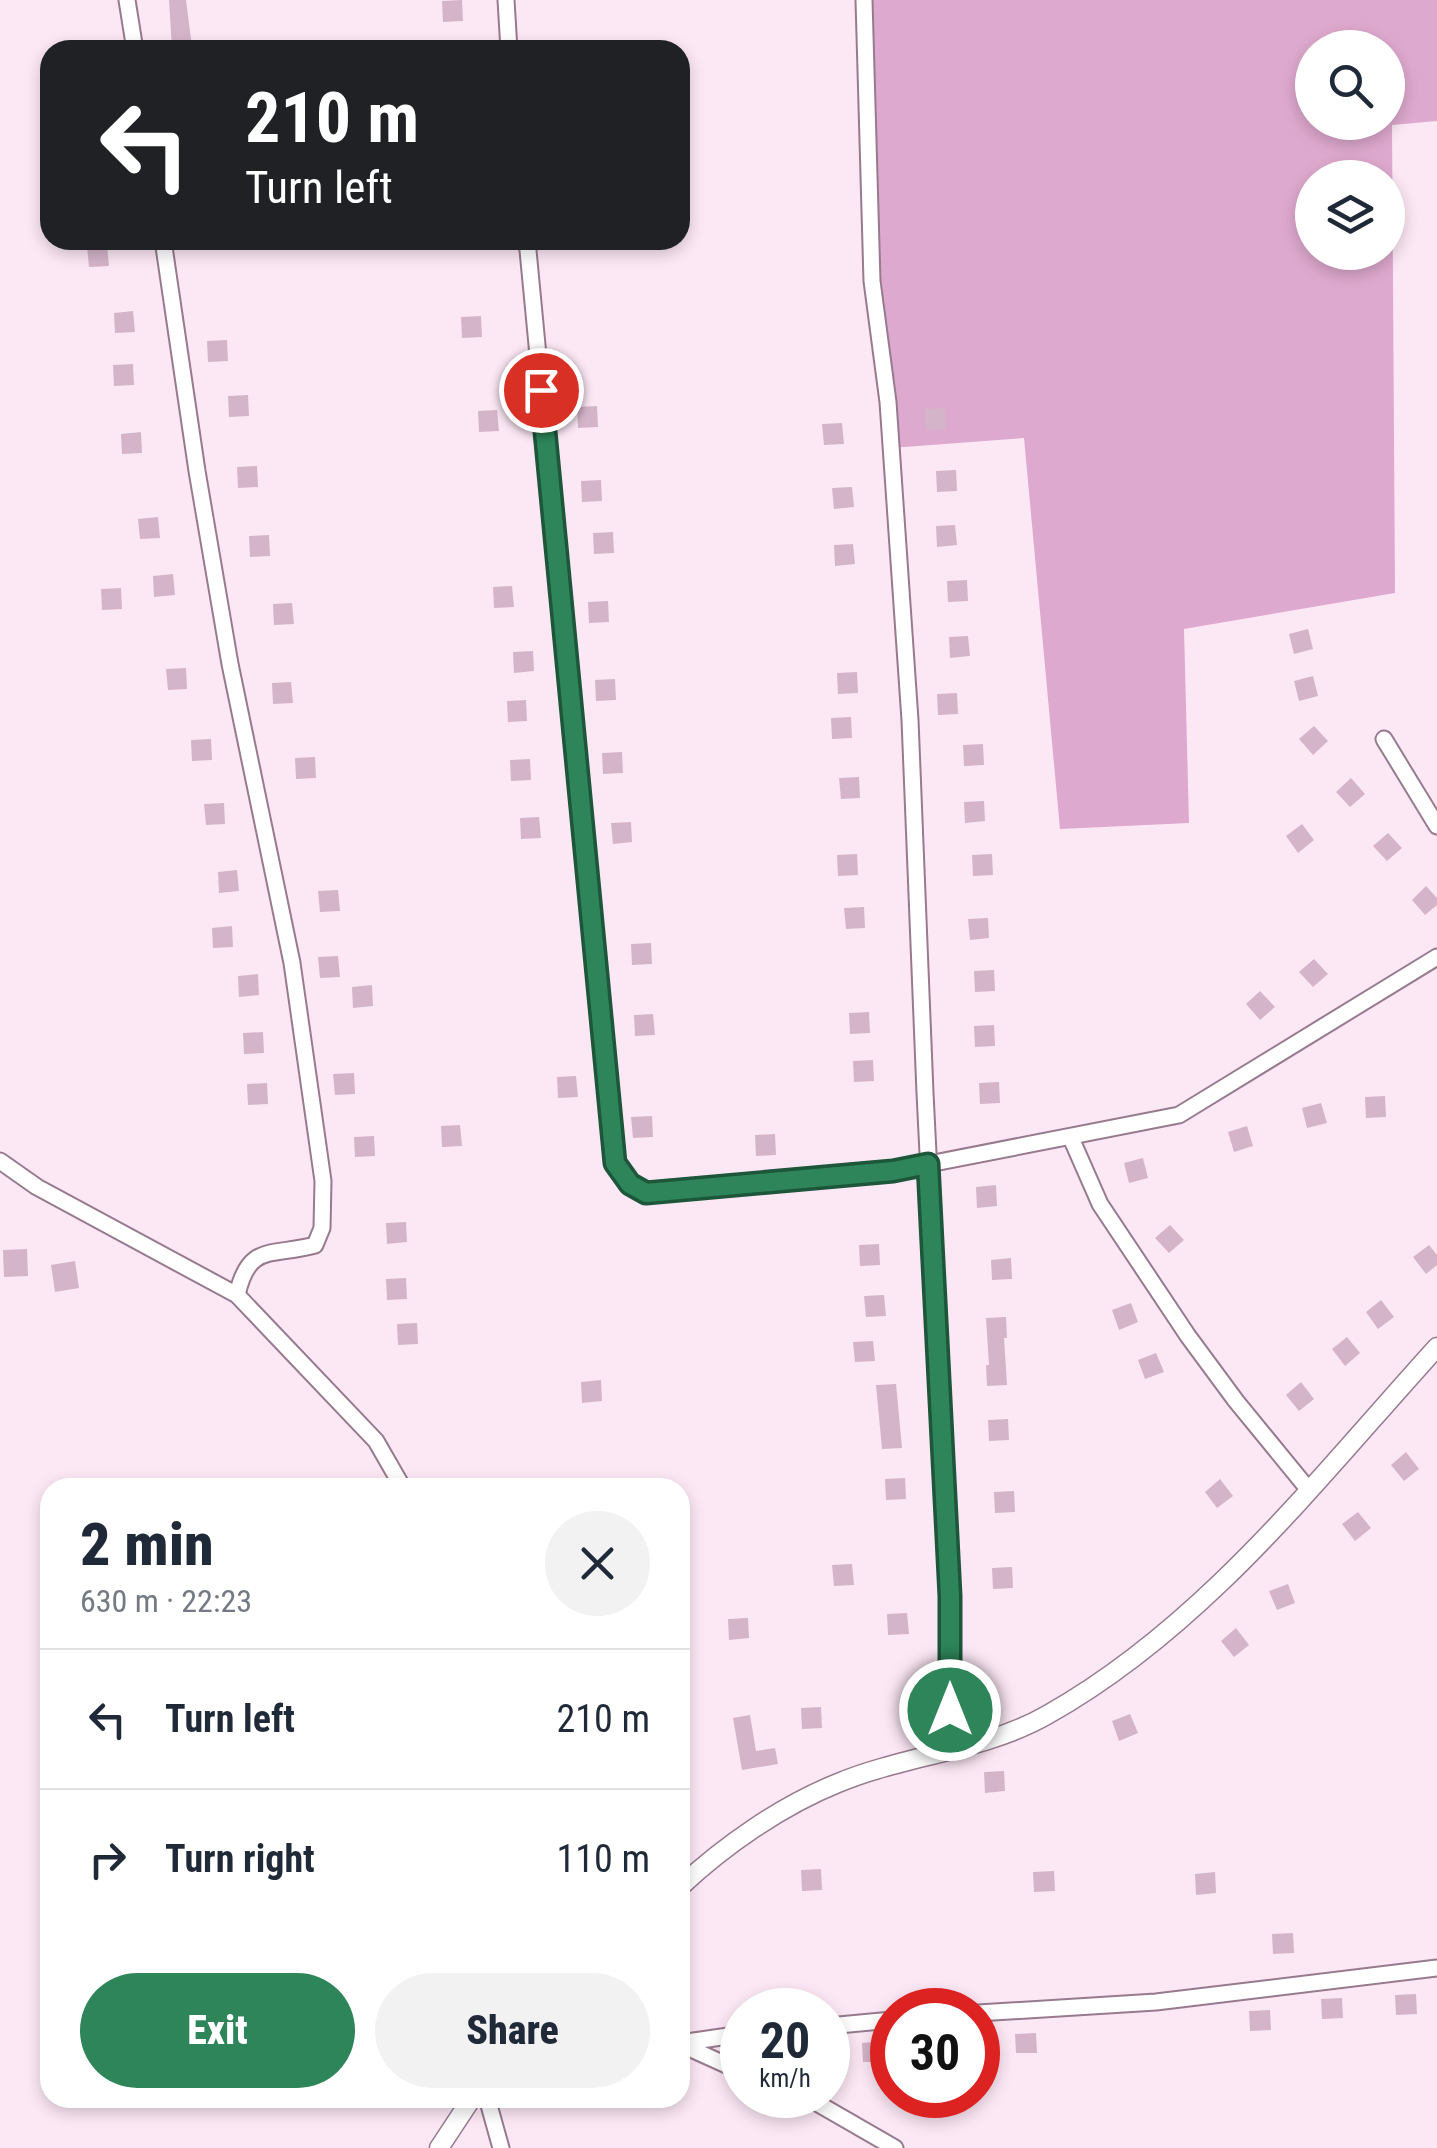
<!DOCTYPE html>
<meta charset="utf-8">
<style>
:root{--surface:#fff;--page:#f2f2f3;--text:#1f2937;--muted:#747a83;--line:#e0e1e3;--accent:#2d8559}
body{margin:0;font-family:"Roboto Condensed",sans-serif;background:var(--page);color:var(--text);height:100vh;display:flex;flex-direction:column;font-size:38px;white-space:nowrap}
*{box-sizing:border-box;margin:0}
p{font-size:32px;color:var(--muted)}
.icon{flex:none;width:55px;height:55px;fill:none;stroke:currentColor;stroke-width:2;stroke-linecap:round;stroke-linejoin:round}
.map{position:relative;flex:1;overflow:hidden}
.details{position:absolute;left:40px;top:1478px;width:650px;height:630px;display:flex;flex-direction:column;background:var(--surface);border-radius:30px;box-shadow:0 5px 15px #0003}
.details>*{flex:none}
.guide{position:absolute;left:40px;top:40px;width:650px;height:210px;border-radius:30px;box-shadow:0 5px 15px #0003;background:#202124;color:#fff;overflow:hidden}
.controls{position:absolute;left:1295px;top:30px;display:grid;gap:20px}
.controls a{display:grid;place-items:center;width:110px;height:110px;border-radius:50%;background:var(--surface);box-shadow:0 5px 15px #0003;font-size:50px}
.speed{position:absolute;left:720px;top:1988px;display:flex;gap:20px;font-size:50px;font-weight:700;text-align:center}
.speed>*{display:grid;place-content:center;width:130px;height:130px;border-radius:50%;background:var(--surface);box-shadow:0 5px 15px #0003;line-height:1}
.speed small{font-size:25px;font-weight:400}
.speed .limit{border:15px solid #d22;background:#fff;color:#111}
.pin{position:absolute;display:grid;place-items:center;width:85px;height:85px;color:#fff;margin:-42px;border:5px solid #fff;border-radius:50%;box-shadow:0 2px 10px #0007}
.me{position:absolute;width:110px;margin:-55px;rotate:0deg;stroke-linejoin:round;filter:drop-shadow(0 0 8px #0008)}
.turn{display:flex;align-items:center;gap:35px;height:210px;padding:0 40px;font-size:45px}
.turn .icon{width:130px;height:130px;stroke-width:2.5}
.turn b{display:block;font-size:70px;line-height:85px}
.round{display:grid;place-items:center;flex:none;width:105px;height:105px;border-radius:52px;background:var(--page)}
.summary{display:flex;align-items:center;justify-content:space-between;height:170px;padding:0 40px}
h1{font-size:60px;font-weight:800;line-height:75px}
.action{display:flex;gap:20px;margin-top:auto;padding:20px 40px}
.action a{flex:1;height:115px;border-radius:60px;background:var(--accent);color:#fff;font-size:40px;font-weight:800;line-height:115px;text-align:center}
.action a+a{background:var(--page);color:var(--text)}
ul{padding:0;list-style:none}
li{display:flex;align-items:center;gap:30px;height:140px;padding:0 40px;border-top:2px solid var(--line)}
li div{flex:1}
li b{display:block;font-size:38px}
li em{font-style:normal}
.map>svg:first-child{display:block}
</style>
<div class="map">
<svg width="1437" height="2148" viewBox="0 0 1437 2148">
<rect width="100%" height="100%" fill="#fce8f5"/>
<path fill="#dea9ce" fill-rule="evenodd" d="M864 0H1437V121L1392 125 1395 593 1184 629 1189 823 1060 829 1024 438 891 448 872 281ZM1312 48H1388V122H1312ZM1312 178H1388V252H1312Z"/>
<g fill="#d4b4c9">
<path d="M169 0H186L192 47 172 48Z"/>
<path d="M462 0 463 21 443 22 442 1Z"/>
<path d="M107 245 109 266 89 267 87 246Z"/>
<path d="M133 311 135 332 115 333 114 313Z"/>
<path d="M481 316 482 337 462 338 461 317Z"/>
<path d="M227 340 228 361 208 362 207 341Z"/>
<path d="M133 364 134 385 114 386 113 365Z"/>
<path d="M248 395 249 416 229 417 228 396Z"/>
<path d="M597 406 598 427 578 428 577 407Z"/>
<path d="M945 408 946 429 926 430 925 409Z"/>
<path d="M497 410 499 431 479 432 478 411Z"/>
<path d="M842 423 844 444 824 445 822 424Z"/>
<path d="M141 432 142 453 122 454 121 434Z"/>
<path d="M257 466 258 487 238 488 237 467Z"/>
<path d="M956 470 957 491 937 492 936 471Z"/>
<path d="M601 480 602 501 582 502 581 481Z"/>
<path d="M852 487 854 507 834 509 832 488Z"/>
<path d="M158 517 160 538 140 539 138 519Z"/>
<path d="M955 525 957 545 937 547 936 526Z"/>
<path d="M613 532 614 553 594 554 593 533Z"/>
<path d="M269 535 270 556 250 557 249 536Z"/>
<path d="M853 544 855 564 835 566 834 545Z"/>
<path d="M173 574 175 595 154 597 153 576Z"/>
<path d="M967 580 968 601 948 602 947 581Z"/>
<path d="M512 586 514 607 494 608 493 587Z"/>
<path d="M121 588 122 609 102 610 101 589Z"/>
<path d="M608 601 609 622 589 623 588 602Z"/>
<path d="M292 603 294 624 274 625 273 604Z"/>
<path d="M1308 629 1313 649 1294 654 1289 634Z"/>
<path d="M968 636 970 656 950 658 949 637Z"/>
<path d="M533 651 534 671 514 673 513 652Z"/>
<path d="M186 668 187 689 168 690 166 669Z"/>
<path d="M857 672 858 693 838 694 837 673Z"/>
<path d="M1313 676 1318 696 1299 701 1294 681Z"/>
<path d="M615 679 616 700 596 701 595 680Z"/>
<path d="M291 682 293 703 273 704 272 683Z"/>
<path d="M957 693 958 714 938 715 937 694Z"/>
<path d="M526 700 527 721 508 722 507 701Z"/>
<path d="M851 717 852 738 832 739 831 718Z"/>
<path d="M1314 726 1328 741 1313 755 1299 739Z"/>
<path d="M211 739 212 760 192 761 191 740Z"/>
<path d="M983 744 984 765 964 766 963 745Z"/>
<path d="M622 752 623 773 603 774 602 753Z"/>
<path d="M315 757 316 778 296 779 295 758Z"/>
<path d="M530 759 531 780 511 781 510 760Z"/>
<path d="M859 777 860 798 841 799 839 778Z"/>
<path d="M1351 778 1365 794 1350 807 1336 792Z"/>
<path d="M984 801 985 821 965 823 964 802Z"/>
<path d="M224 803 225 824 206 825 204 804Z"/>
<path d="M539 817 541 838 521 839 520 818Z"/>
<path d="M631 822 632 842 613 844 611 823Z"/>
<path d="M1302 824 1314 840 1298 853 1286 836Z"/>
<path d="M1388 833 1402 848 1387 861 1373 846Z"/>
<path d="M857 854 858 875 838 876 837 855Z"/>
<path d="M992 854 993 875 973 876 972 855Z"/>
<path d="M237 870 239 891 219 893 218 872Z"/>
<path d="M1426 886 1437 898V905L1425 915 1412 900Z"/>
<path d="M338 890 340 911 320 912 318 891Z"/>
<path d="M864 907 865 928 846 929 844 908Z"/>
<path d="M988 918 989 938 970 940 968 919Z"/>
<path d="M232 926 233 947 213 948 212 928Z"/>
<path d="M651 943 652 964 632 965 631 944Z"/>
<path d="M338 956 340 977 320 978 318 957Z"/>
<path d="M1314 959 1328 974 1313 987 1299 972Z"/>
<path d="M994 970 995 991 975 992 974 971Z"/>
<path d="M258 974 259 995 239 997 238 976Z"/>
<path d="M372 985 373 1006 353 1008 352 987Z"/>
<path d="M1260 991 1275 1007 1260 1020 1246 1004Z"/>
<path d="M869 1012 870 1033 850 1034 849 1013Z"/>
<path d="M653 1014 655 1035 635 1036 634 1015Z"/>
<path d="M994 1025 995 1046 975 1047 974 1026Z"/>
<path d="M263 1032 264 1053 244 1054 243 1033Z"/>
<path d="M873 1060 874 1081 854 1082 853 1061Z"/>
<path d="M354 1073 355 1094 335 1095 333 1074Z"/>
<path d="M576 1076 578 1097 558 1098 557 1077Z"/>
<path d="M999 1082 1000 1103 980 1104 979 1083Z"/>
<path d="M267 1083 268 1104 248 1105 247 1084Z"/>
<path d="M1385 1096 1386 1117 1366 1118 1365 1097Z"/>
<path d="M1321 1103 1327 1123 1307 1128 1302 1108Z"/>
<path d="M652 1116 653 1137 633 1138 631 1117Z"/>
<path d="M460 1125 462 1146 442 1147 441 1126Z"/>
<path d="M1247 1126 1253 1146 1234 1152 1228 1132Z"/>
<path d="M775 1134 776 1155 756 1156 755 1135Z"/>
<path d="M374 1136 375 1156 355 1157 354 1137Z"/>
<path d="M1143 1158 1148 1178 1129 1183 1124 1163Z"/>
<path d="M996 1185 997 1206 977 1208 976 1187Z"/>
<path d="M406 1222 407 1242 387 1244 386 1223Z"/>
<path d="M1170 1225 1184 1240 1169 1253 1155 1238Z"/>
<path d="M879 1244 880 1265 860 1266 859 1245Z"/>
<path d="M1429 1245 1437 1255V1265L1426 1274 1413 1257Z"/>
<path d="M27 1249 28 1276 4 1277 3 1250Z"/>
<path d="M1011 1258 1012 1279 992 1280 991 1260Z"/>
<path d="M75 1261 79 1288 55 1292 51 1265Z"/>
<path d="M406 1278 407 1299 387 1300 386 1279Z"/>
<path d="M884 1295 886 1316 866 1317 864 1296Z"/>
<path d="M1381 1300 1394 1317 1378 1329 1366 1312Z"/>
<path d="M1131 1303 1138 1322 1119 1330 1112 1310Z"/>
<path d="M1006 1317 1007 1338H1004L1007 1385 987 1386 986 1365H989L986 1318Z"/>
<path d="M417 1323 418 1344 398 1345 397 1324Z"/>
<path d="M1347 1337 1360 1353 1345 1366 1332 1349Z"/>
<path d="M873 1341 875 1361 855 1362 853 1342Z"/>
<path d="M1156 1353 1164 1372 1145 1379 1138 1360Z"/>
<path d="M601 1380 602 1401 582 1403 581 1382Z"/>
<path d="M1301 1382 1314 1399 1299 1411 1286 1395Z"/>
<path d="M896 1384 902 1448 882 1449 876 1385Z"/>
<path d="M1008 1419 1009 1440 989 1441 988 1420Z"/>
<path d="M1406 1452 1419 1469 1404 1481 1391 1465Z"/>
<path d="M905 1478 906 1499 886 1500 885 1479Z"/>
<path d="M1220 1479 1233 1496 1217 1508 1205 1492Z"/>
<path d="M1014 1491 1015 1512 995 1513 994 1492Z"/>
<path d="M1358 1512 1371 1528 1355 1541 1342 1524Z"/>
<path d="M852 1564 854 1585 834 1586 832 1565Z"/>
<path d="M1012 1567 1013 1588 993 1589 992 1568Z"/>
<path d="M1288 1584 1295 1603 1277 1610 1269 1591Z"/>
<path d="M907 1613 909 1634 888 1635 887 1614Z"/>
<path d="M748 1618 749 1638 729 1640 728 1619Z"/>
<path d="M1236 1628 1249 1645 1234 1657 1221 1641Z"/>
<path d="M821 1707 822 1728 802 1729 801 1708Z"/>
<path d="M1130 1714 1138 1733 1119 1741 1112 1721Z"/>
<path d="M750 1715 756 1751 775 1748 778 1764 742 1770 733 1718Z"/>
<path d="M1004 1771 1005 1791 985 1793 984 1772Z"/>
<path d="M821 1869 822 1890 802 1891 801 1870Z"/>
<path d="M1054 1871 1055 1891 1034 1892 1033 1872Z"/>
<path d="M1215 1872 1216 1893 1196 1895 1195 1874Z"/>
<path d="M1293 1933 1294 1953 1273 1954 1272 1934Z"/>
<path d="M1416 1994 1417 2014 1396 2015 1395 1995Z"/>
<path d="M1342 1998 1343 2018 1322 2019 1321 1999Z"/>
<path d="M1270 2010 1271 2030 1250 2031 1249 2011Z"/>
<path d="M1036 2033 1037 2053H1016L1015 2034Z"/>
<path d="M883 2041 884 2062H863L862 2043Z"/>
</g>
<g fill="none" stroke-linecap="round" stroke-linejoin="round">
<g stroke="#977a8e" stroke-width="19">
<g id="minor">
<path d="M127 0 135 50"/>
<path d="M506 0 509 50"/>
<path d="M864 0 872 281 888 402 910 720 925 1093 950 1596 951 1748"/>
<path d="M163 240 197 471 230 664 292 963 323 1181 322 1228 315 1245C272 1257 249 1242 237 1295"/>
<path d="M527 240 615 1163 629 1184 646 1193 893 1171 1179 1115 1437 957"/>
<path d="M1384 739 1437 826"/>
<path d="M1071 1138 1100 1204 1188 1336 1236 1401 1308 1489"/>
<path d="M0 1161 37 1187 237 1295 376 1441 403 1488"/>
<path d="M978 2013 1156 2002 1437 1968"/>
<path d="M828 2026 892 2020"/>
<path d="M680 2043 742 2034"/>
<path d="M680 2044 742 2072"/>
<path d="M803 2095 895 2148"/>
<path d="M487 2098 501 2148"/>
</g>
</g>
<g stroke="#977a8e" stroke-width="21">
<g id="tertiary">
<path d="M680 1887C725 1845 781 1806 838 1783 905 1755 984 1751 1047 1715 1204 1627 1317 1479 1437 1347"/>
<path d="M439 2148 472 2098"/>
</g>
</g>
<use href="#minor" stroke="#fff" stroke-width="15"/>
<use href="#tertiary" stroke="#fff" stroke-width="18"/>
</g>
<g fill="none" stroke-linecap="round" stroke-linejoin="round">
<g stroke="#1d563a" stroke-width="25">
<path id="route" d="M541 390 615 1163 630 1184 646 1193 893 1171 928 1164 950 1596V1710"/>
</g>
<use href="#route" stroke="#2d8559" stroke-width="18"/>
</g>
</svg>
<div class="controls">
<a><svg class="icon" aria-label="search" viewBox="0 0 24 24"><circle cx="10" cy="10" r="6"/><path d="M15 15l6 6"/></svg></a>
<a><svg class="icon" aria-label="layers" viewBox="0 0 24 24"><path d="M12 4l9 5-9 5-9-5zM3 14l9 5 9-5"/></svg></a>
</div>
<div class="speed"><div>20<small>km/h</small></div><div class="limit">30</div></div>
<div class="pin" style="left:541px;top:390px;background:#d93025"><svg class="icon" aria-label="arrive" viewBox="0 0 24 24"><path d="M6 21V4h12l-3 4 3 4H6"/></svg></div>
<svg class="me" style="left:950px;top:1710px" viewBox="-20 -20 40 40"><circle r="17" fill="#2d8559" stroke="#fff" stroke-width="3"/><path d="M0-11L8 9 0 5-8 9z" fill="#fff"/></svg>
<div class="guide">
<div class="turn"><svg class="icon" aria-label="left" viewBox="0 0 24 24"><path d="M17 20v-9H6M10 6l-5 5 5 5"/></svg><div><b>210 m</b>Turn left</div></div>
</div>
<section class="details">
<div class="summary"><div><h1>2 min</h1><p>630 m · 22:23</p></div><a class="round"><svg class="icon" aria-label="close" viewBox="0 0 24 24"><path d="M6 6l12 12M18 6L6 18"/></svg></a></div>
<ul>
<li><svg class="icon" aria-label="left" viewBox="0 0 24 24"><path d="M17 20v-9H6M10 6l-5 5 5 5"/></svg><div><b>Turn left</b></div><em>210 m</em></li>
<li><svg class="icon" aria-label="right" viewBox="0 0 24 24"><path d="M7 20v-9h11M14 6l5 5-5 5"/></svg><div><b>Turn right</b></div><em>110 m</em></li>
</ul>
<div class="action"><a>Exit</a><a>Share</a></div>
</section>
</div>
